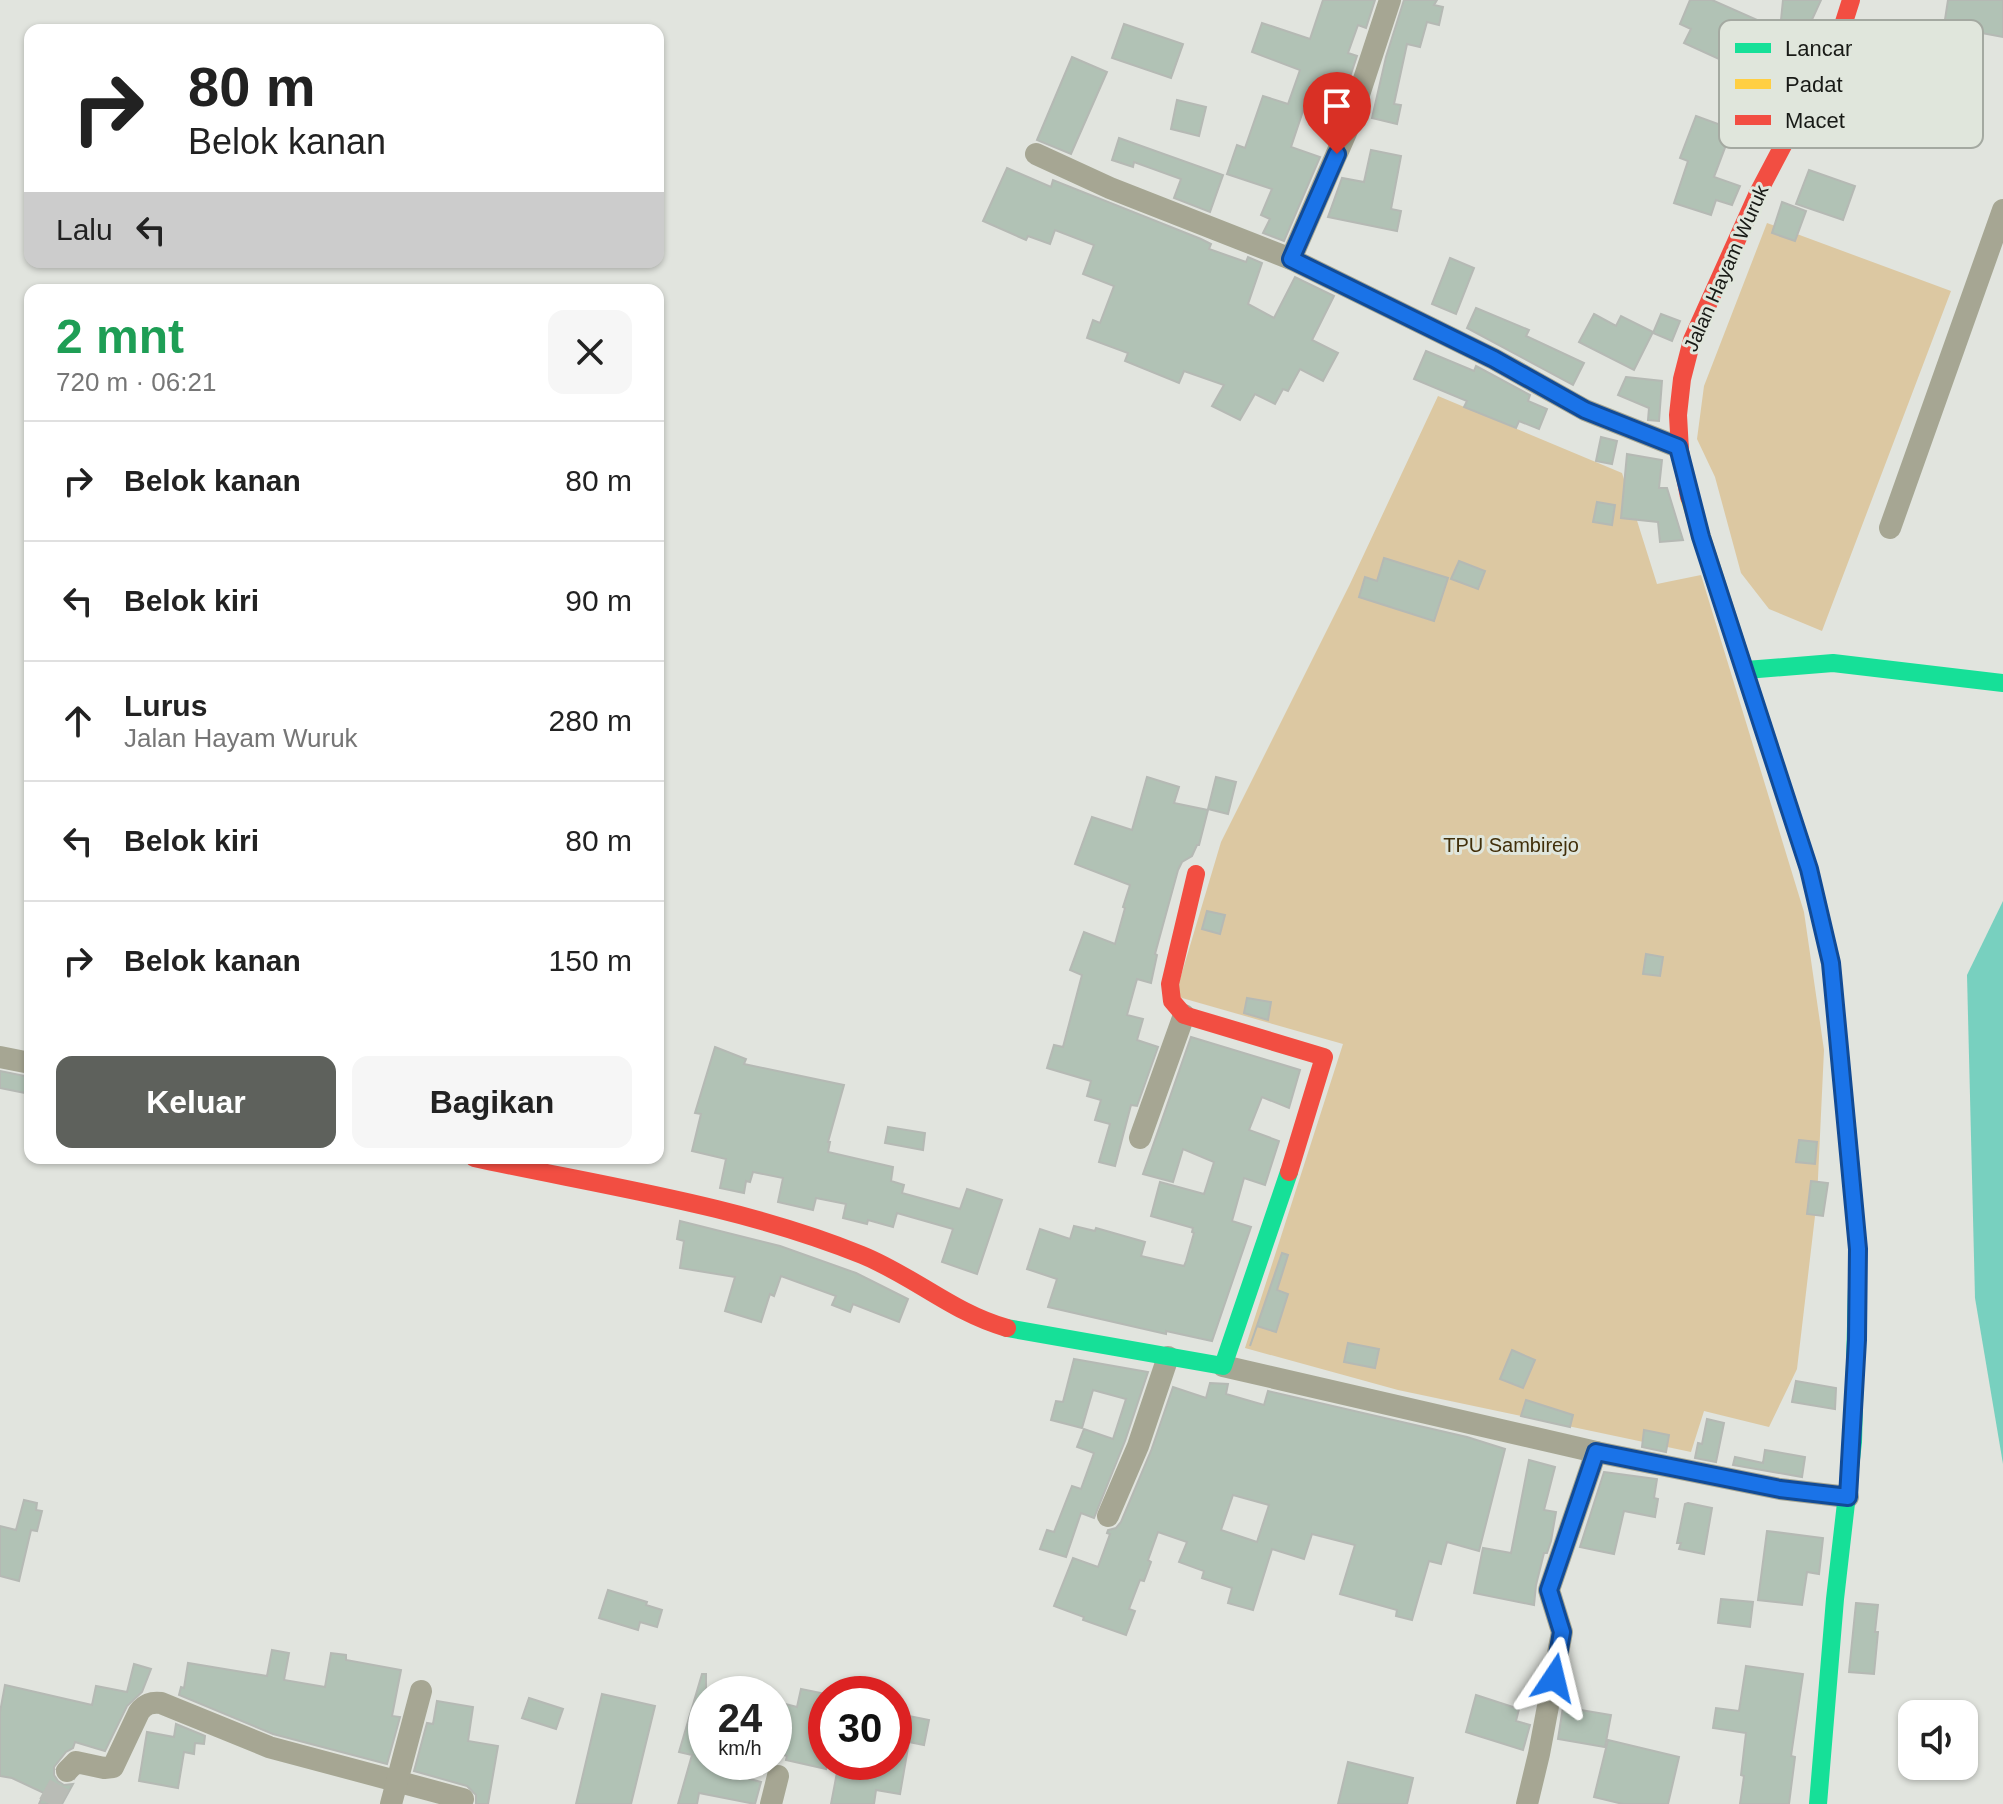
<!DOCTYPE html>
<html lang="id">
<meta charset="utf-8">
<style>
:root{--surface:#fff;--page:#f6f6f6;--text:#222;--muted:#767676;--line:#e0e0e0;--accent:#5e615c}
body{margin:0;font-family:Arial,sans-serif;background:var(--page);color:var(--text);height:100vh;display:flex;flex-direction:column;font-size:30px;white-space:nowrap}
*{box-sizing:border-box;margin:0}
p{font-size:26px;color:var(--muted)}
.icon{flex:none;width:44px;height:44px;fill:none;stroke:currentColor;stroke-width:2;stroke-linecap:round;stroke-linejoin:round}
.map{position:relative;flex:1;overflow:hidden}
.sheet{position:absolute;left:24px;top:284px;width:640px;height:880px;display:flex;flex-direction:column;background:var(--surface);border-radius:16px;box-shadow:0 2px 6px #0004}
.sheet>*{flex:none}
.guide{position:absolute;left:24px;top:24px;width:640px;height:244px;border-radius:16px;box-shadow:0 2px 6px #0004;background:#fff;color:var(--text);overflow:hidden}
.tools{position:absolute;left:1898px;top:1700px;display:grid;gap:16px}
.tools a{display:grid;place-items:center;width:80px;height:80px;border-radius:16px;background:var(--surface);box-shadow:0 2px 6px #0004;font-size:40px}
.speed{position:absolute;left:688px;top:1676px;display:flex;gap:16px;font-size:40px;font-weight:700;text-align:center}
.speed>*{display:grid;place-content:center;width:104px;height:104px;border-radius:50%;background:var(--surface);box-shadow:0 2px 6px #0004;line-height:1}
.speed small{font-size:20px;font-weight:400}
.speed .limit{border:12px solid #d22;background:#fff;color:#111}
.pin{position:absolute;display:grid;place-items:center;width:68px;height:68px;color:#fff;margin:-82px -34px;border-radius:50% 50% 50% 0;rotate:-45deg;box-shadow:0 0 8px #0007}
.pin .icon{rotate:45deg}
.me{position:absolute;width:88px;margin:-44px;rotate:10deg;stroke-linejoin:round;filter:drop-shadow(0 0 6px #0008)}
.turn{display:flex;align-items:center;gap:28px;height:168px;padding:0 32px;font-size:36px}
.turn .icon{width:104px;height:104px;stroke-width:2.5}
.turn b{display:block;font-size:56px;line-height:68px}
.then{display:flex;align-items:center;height:76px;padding:0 32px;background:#0003;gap:16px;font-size:30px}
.round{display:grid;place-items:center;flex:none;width:84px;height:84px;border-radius:16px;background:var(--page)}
.headline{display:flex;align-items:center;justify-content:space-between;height:136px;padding:0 32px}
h1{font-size:48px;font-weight:600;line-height:60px;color:#1e9e55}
.cta{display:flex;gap:16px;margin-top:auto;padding:16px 32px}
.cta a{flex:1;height:92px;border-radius:16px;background:var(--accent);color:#fff;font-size:32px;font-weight:600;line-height:92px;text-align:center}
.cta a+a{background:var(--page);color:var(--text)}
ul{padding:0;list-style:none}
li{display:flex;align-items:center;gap:24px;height:120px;padding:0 32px;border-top:2px solid var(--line)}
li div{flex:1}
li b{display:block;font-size:30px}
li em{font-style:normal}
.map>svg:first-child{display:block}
</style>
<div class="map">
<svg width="2003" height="1804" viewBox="0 0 2003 1804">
<rect width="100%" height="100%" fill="#e1e4de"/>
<g fill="#dcc8a2">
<path d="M1767 223 1951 291 1822 631 1769 609 1741 573 1715 477 1697 439 1704 386Z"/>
<path d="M1438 396 1622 473 1657 584 1701 575 1804 912 1824 1050 1817 1199 1797 1369 1769 1427 1704 1411 1691 1452 1398 1390 1245 1348 1343 1044 1175 996 1221 842 1350 584Z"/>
</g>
<path fill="#78d0bf" d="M2003 901V1464L1975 1298 1967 975Z"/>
<g fill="#b1c2b5" stroke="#b5b9b4" stroke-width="2" fill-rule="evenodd">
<path d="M1323 0H1375L1366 28 1358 25 1348 53 1357 56 1338 113 1306 102 1291 147 1320 157 1284 241 1263 233 1270 219 1261 215 1272 189 1227 174 1237 145 1245 148 1263 96 1288 104 1300 70 1252 52 1262 23 1310 39Z"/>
<path d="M1404 0H1437L1434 5 1443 7 1439 25 1427 22 1420 47 1407 44 1394 104 1401 105 1397 124 1372 118 1386 57Z"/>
<path d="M1690 0H1712L1780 30 1783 0H1821L1783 83 1756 70 1754 75 1684 43 1691 29 1680 24Z"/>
<path d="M1948 0H2003V37L1944 26Z"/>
<path d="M1124 24 1183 44 1171 78 1112 58Z"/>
<path d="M1072 57 1107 72 1071 154 1037 140Z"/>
<path d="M1177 100 1206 107 1199 136 1171 129Z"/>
<path d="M1696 116 1732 129 1714 177 1740 186 1732 205 1716 200 1711 215 1674 203 1688 161 1680 158Z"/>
<path d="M1119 138 1223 175 1210 212 1174 198 1181 179 1134 162 1133 167 1112 160Z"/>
<path d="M1371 150 1401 156 1391 209 1401 211 1397 231 1328 217 1342 178 1364 182Z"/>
<path d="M1007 168 1051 187 1053 180 1201 239 1211 244 1209 249 1246 262 1248 257 1262 263 1248 304 1274 318 1295 277 1334 296 1312 340 1338 353 1323 381 1300 369 1288 391 1283 389 1275 404 1255 394 1240 420 1212 406 1224 385 1184 371 1179 383 1125 361 1128 353 1087 338 1093 320 1100 323 1114 286 1083 274 1094 245 1055 230 1050 244 1028 236 1026 240 983 221Z"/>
<path d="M1809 170 1855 186 1843 220 1796 204Z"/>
<path d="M1782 202 1806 211 1795 241 1772 233Z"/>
<path d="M1450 258 1474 268 1456 314 1432 304Z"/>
<path d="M1476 308 1529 330 1526 336 1584 363 1573 385 1467 328Z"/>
<path d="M1594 314 1616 326 1621 316 1653 332 1634 370 1579 342Z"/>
<path d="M1661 314 1680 321 1672 341 1653 333Z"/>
<path d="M1426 351 1474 371 1476 366 1530 395 1528 401 1547 409 1539 429 1519 421 1516 428 1464 407 1467 401 1414 379Z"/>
<path d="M1626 377 1662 381 1659 421 1648 420 1649 408 1618 395Z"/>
<path d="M1601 437 1617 441 1612 464 1596 461Z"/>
<path d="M1627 454 1662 460 1659 488H1667L1683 540 1660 542 1658 522 1621 518Z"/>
<path d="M1597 502 1615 505 1612 525 1593 522Z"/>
<path d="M1384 558 1448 578 1434 621 1359 597 1365 577 1377 581Z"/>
<path d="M1459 561 1485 571 1478 589 1451 579Z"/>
<path d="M1147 777 1179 787 1174 803 1208 810 1199 845H1197L1192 856 1182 862 1178 870 1155 954 1157 955 1151 983 1137 979 1127 1015 1143 1019 1137 1040 1158 1047 1137 1106 1131 1105 1115 1166 1099 1162 1110 1124 1095 1120 1101 1100 1087 1096 1091 1081 1047 1068 1054 1045 1063 1047 1082 975 1070 970 1084 932 1115 944 1125 908 1123 907 1130 885 1075 864 1092 817 1132 830Z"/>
<path d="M1216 777 1236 782 1228 814 1208 809Z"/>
<path d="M1207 911 1225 915 1220 934 1202 929Z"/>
<path d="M1646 954 1663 957 1660 976 1643 974Z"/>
<path d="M1247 998 1271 1002 1268 1020 1244 1013Z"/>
<path d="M1191 1037 1300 1070 1289 1108 1262 1097 1249 1130 1279 1141 1265 1185 1244 1178 1232 1221 1251 1227 1212 1341 1166 1331V1334L1048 1307 1057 1279 1027 1269 1040 1229 1070 1239 1074 1226 1095 1231 1096 1228 1145 1242 1141 1256 1184 1266 1186 1261 1194 1233 1192 1232 1193 1228 1151 1216 1160 1182 1204 1194 1214 1162 1183 1149 1173 1182 1143 1174Z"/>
<path d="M715 1047 746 1059 744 1064 844 1085 828 1142H830L828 1152 893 1167 891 1181 904 1185 902 1193 960 1209 967 1189 1002 1200 977 1274 942 1262 953 1229 897 1213 893 1227 868 1220 867 1224 843 1218 846 1204 816 1198 813 1210 778 1202 783 1178 753 1172 750 1182 746 1181 744 1193 720 1188 726 1159 692 1151 701 1114 695 1113Z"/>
<path d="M0 1071 30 1077V1094L0 1088Z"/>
<path d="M888 1127 925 1133 923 1150 885 1143Z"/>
<path d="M1799 1140 1817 1142 1815 1164 1796 1162Z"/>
<path d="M1811 1181 1828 1183 1823 1216 1807 1214Z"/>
<path d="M680 1221 780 1246 856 1273 908 1299 899 1322 853 1304 850 1312 832 1305 836 1296 781 1276 774 1296 770 1294 761 1322 725 1311 735 1277 680 1268 684 1241 677 1239Z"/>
<path d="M1282 1253 1288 1255 1277 1290 1288 1294 1276 1332 1257 1326 1250 1346Z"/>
<path d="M1348 1343 1379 1349 1375 1368 1344 1362Z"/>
<path d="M1512 1350 1535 1360 1523 1388 1500 1379Z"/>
<path d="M1074 1359 1148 1372 1125 1441 1094 1518 1081 1513 1066 1557 1040 1549 1047 1530 1054 1532 1072 1486 1081 1489 1094 1453 1077 1447 1084 1429 1113 1439 1126 1399 1093 1390 1082 1428 1051 1420 1056 1401 1063 1402Z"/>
<path d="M1796 1381 1836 1388 1835 1409 1792 1402Z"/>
<path d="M1210 1383 1228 1384 1226 1394 1264 1405 1268 1391 1467 1437 1505 1449 1479 1551 1447 1542 1441 1564 1429 1561 1412 1620 1396 1616 1397 1610 1340 1594 1355 1545 1312 1534 1304 1559 1272 1549 1253 1610 1228 1603 1232 1588 1202 1578 1204 1571 1179 1562 1187 1542 1158 1532 1148 1560 1151 1562 1144 1581 1140 1580 1129 1609 1135 1611 1126 1635 1083 1620 1084 1617 1054 1606 1073 1558 1098 1567 1110 1534 1107 1533 1108 1530 1116 1528 1121 1522 1151 1451 1173 1387 1206 1398ZM1233 1495 1269 1505 1257 1542 1221 1530Z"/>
<path d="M1526 1400 1573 1415 1570 1427 1521 1416Z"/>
<path d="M1707 1419 1724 1423 1716 1462 1695 1458 1698 1443 1702 1444Z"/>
<path d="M1644 1430 1669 1435 1666 1452 1642 1447Z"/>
<path d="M1765 1450 1805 1457 1802 1477 1733 1465 1735 1457 1763 1463Z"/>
<path d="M1529 1460 1555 1467 1544 1510 1556 1512 1551 1541 1547 1553H1544L1536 1585 1534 1605 1474 1593 1483 1548 1511 1553Z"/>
<path d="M1604 1472 1657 1479 1654 1498 1658 1499 1655 1517 1624 1511 1614 1554 1580 1547Z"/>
<path d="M24 1500 37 1503 36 1510 42 1511 37 1531 31 1530 19 1581 0 1576V1526L16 1530Z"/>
<path d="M1688 1503 1712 1508 1704 1554 1679 1549 1681 1543H1677L1685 1504Z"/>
<path d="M1767 1531 1823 1538 1819 1574 1807 1572 1802 1605 1758 1600Z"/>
<path d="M608 1590 647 1602 646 1605 662 1610 657 1627 640 1622 638 1630 599 1618Z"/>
<path d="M1721 1599 1753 1602 1750 1627 1718 1623Z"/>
<path d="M1856 1603 1878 1605 1875 1632H1878L1874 1674 1849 1672Z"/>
<path d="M272 1650 289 1653 284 1680 325 1687 331 1653 346 1655V1660L401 1670 392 1716 400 1717 387 1764 273 1734 179 1695 181 1687 184 1688 188 1663 267 1676Z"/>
<path d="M134 1664 151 1669 142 1692 127 1706 105 1751 75 1742 73 1748 66 1752 54 1767V1775L58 1781 64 1785 73 1784 62 1804H39L44 1793 12 1778 0 1776V1712L5 1685 92 1705 96 1686 127 1692Z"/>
<path d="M1746 1666 1803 1674 1791 1756 1795 1757 1789 1804H1740L1744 1776 1741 1775 1746 1733 1713 1728 1716 1708 1739 1711Z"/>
<path d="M702 1674H706V1762H744L739 1776 761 1782 755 1804 699 1793 697 1804H678L692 1755 679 1752Z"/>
<path d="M801 1689 826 1694V1769L786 1760 787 1756 774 1752V1701L797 1707Z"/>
<path d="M602 1694 655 1706 631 1804H576Z"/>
<path d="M1476 1695 1519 1709 1516 1721 1530 1725 1523 1750 1466 1732Z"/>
<path d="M529 1698 563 1709 556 1729 522 1718Z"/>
<path d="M437 1701 473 1707 468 1741 498 1746 488 1804H476V1795L467 1786 414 1771 427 1723 433 1724Z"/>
<path d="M1563 1707 1611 1715 1605 1747 1558 1739Z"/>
<path d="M894 1713 929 1720 924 1745 909 1742 900 1794 876 1790 874 1804H831L839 1762 894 1764Z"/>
<path d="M176 1724 205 1736 204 1744 195 1743 194 1754 184 1752 178 1788 139 1781 147 1732 174 1737Z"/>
<path d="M1608 1740 1679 1757 1668 1804H1623L1594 1797Z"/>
<path d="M1348 1762 1413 1778 1407 1804H1338Z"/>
</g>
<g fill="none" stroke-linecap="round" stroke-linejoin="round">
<path stroke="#b9bcb6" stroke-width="22" stroke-dasharray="22 11" stroke-linecap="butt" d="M49 1804 67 1771"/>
<g stroke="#a6a693" stroke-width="22">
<path d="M1036 154 1110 188 1291 259 1494 359 1585 410 1678 447"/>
<path d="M1291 259 1348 128 1390 0"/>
<path d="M1890 528 2003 210"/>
<path d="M0 1057 30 1063"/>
<path d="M1140 1138 1184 1015"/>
<path d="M1223 1366 1596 1452 1780 1489 1848 1497"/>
<path d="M1108 1516 1138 1446 1168 1357"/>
<path d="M67 1771 76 1762 104 1768 113 1767 139 1712C145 1704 151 1702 161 1703L269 1747 463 1799"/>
<path d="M391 1804 421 1691"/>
<path d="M771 1804 778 1776"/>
<path d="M1527 1804 1539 1754 1562 1632 1549 1590 1596 1452"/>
</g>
<g stroke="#16e098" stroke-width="18">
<path d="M1746 670 1833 663 2003 683"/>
<path d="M1007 1328 1223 1366 1289 1172"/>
<path d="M1818 1804 1835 1599 1853 1442 1858 1249 1847 1127"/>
</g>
<path stroke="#ffcf43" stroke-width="18" d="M1689 497 1809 869 1831 963 1847 1127"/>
<g stroke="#f24e42" stroke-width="18">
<path d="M1689 497 1680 451 1678 415 1682 379 1692 340 1758 193 1838 41 1851 0"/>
<path d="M1196 874 1170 984 1172 1001 1184 1015 1324 1057 1289 1172"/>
<path d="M474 1158C603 1186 739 1205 862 1255 914 1276 953 1313 1007 1328"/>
</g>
</g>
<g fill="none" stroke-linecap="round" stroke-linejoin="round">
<g stroke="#114b97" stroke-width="20">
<path id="route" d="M1337 154 1291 259 1494 359 1585 410 1678 447 1701 537 1809 869 1831 963 1858 1249 1857 1340 1848 1497 1780 1489 1596 1452 1549 1590 1562 1632 1554 1678"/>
</g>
<use href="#route" stroke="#1a73e8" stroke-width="14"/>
</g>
<g text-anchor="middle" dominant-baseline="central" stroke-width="6" stroke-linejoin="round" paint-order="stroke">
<g font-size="20" fill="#181a16" stroke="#e0e6dc">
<text transform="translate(1726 268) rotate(-66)">Jalan Hayam Wuruk</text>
</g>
<g font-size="20" fill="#412f0a" stroke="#e0e6dc">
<text x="1511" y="845">TPU Sambirejo</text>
</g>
</g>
<rect x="1719" y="20" width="264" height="128" rx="12" fill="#e0e6dc" stroke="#a4a9a1" stroke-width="2"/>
<rect x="1735" y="43" width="36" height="10" fill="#16e098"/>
<rect x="1735" y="79" width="36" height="10" fill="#ffcf43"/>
<rect x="1735" y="115" width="36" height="10" fill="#f24e42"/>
<g font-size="22" fill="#181a16">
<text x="1785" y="56">Lancar</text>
<text x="1785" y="92">Padat</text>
<text x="1785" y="128">Macet</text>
</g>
</svg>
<div class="tools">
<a><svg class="icon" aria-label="sound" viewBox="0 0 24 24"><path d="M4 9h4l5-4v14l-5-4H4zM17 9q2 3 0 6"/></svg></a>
</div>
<div class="speed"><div>24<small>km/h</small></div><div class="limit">30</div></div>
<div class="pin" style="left:1337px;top:154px;background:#d93025"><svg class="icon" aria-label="arrive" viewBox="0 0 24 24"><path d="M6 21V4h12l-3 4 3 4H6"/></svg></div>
<svg class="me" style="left:1554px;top:1678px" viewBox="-20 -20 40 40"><path d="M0-17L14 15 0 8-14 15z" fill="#1a73e8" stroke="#fff" stroke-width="4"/></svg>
<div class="guide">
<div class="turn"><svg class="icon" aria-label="right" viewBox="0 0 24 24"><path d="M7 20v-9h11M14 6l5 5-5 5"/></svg><div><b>80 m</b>Belok kanan</div></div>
<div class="then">Lalu<svg class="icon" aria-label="left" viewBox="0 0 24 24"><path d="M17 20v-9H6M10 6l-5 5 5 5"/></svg></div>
</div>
<section class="sheet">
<div class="headline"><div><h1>2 mnt</h1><p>720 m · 06:21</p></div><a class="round"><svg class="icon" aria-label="close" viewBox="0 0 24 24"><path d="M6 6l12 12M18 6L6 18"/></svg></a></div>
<ul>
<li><svg class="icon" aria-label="right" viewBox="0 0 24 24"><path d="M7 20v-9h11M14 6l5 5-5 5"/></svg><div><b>Belok kanan</b></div><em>80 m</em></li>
<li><svg class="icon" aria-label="left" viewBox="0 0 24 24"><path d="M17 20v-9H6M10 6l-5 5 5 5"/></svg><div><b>Belok kiri</b></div><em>90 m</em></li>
<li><svg class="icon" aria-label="ahead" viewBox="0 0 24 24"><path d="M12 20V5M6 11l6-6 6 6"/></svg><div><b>Lurus</b><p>Jalan Hayam Wuruk</p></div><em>280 m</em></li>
<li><svg class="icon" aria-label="left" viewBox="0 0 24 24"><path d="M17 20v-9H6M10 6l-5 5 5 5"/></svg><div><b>Belok kiri</b></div><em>80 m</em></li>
<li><svg class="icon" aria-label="right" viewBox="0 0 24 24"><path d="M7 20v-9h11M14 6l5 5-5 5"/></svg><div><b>Belok kanan</b></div><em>150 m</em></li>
</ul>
<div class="cta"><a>Keluar</a><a>Bagikan</a></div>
</section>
</div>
